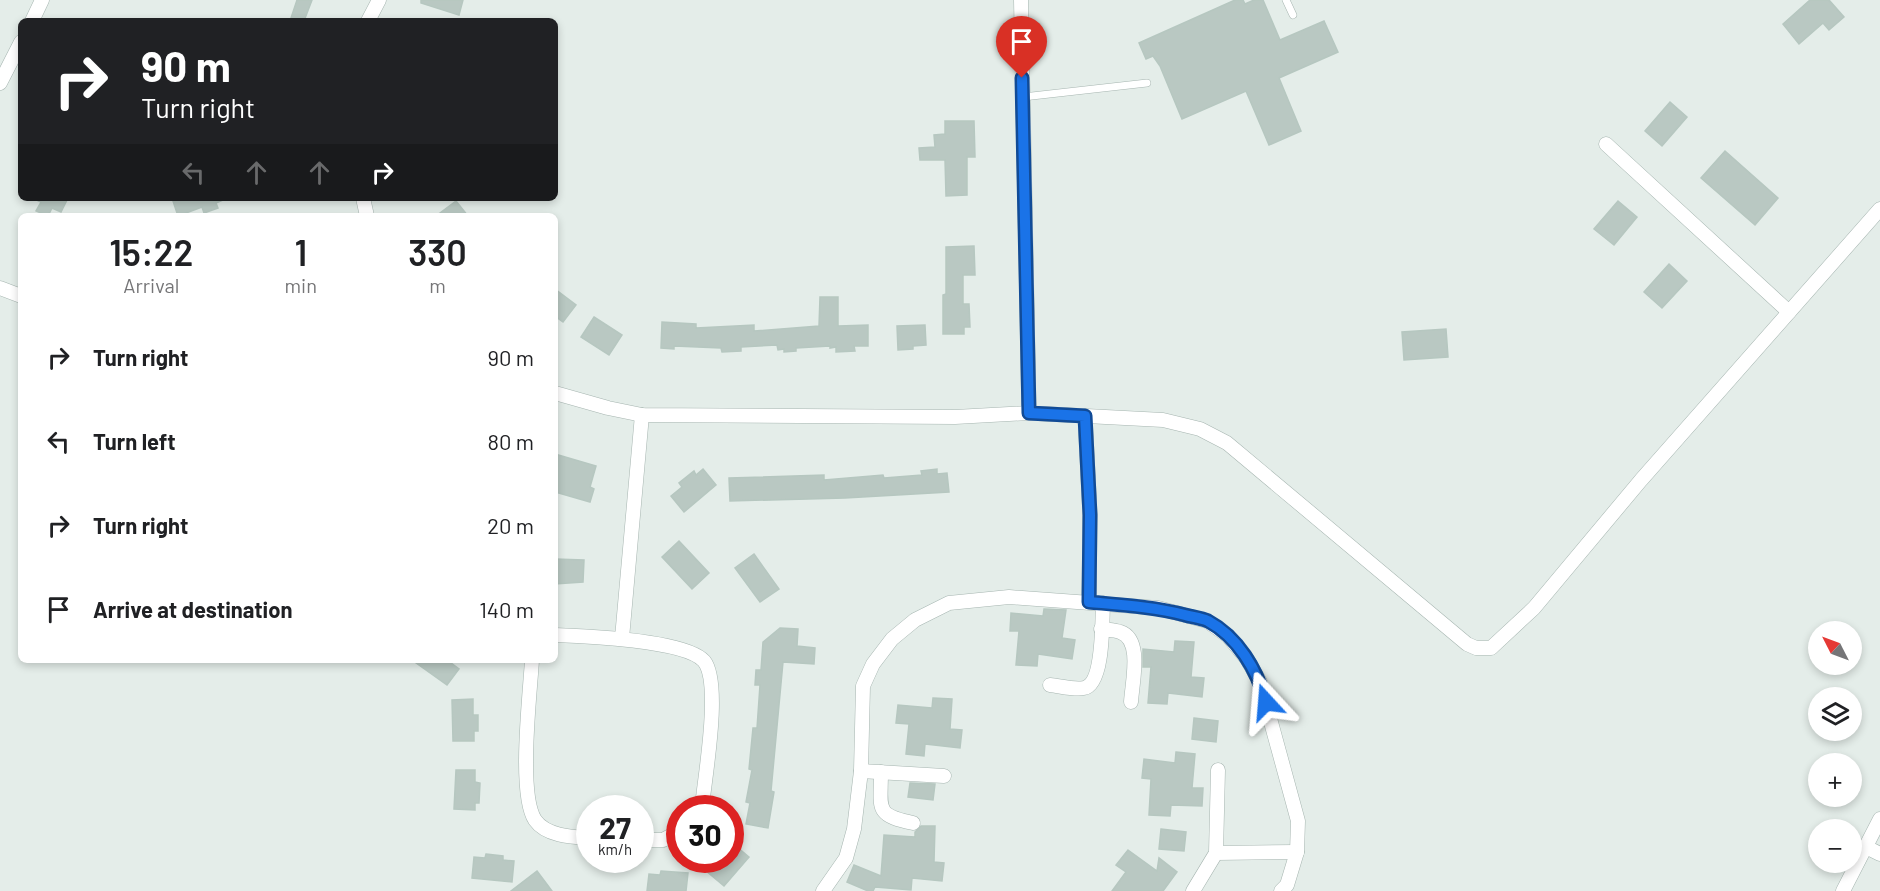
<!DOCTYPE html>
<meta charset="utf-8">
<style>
:root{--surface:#fff;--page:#f2f2f2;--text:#202124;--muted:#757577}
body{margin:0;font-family:Barlow,sans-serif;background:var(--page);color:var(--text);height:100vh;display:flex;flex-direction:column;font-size:22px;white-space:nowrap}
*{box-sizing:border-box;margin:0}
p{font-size:20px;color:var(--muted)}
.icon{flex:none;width:33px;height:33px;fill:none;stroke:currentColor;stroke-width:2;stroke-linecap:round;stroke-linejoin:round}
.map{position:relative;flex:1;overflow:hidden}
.drawer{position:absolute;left:18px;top:213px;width:540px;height:450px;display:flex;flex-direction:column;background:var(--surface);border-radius:9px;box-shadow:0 3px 9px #0003}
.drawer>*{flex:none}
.top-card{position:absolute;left:18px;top:18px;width:540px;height:183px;border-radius:9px;box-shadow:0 3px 9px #0003;background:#202124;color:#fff;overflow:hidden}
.needle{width:39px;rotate:312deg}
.tools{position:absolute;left:1808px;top:621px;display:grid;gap:12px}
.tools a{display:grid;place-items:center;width:54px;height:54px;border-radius:50%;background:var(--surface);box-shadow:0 3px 9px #0003;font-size:30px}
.speed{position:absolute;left:576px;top:795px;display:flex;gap:12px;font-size:30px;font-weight:700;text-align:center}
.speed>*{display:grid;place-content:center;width:78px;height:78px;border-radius:50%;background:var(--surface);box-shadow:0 3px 9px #0003;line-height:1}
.speed small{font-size:15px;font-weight:400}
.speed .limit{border:9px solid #d22;background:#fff;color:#111}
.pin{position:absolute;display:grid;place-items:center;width:51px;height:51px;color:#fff;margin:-62px -26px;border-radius:50% 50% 50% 0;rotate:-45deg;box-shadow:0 0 6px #0007}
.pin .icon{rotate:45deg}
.me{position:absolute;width:66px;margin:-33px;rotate:341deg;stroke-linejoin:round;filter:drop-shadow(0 0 4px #0008)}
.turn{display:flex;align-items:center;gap:21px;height:126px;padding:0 24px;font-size:27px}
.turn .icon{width:78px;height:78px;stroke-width:2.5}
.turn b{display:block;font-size:42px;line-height:51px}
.lanes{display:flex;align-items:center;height:57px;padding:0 24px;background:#0003;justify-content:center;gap:30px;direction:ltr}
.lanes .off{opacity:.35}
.eta{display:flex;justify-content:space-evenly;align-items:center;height:102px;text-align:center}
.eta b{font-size:36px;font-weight:600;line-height:42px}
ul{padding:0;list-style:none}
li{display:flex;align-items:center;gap:18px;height:84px;padding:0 24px}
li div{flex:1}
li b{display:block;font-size:22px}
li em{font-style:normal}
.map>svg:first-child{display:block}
</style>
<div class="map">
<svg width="1880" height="891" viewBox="0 0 1880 891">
<rect width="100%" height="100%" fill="#e4ede9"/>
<g fill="#b9c8c2" stroke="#b6c7c0" stroke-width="1.5">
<path d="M297 0H312L304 21H290Z"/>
<path d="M421 0H463L459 15 421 3Z"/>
<path d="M1235 0H1243L1245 4 1254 0H1263L1280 40 1324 21 1338 52 1279 78 1301 131 1269 145 1246 91 1182 119 1160 66 1153 56 1146 59 1139 43Z"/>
<path d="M1810 0H1829L1844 17 1829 30 1823 23 1799 44 1783 24Z"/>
<path d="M1670 102 1687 117 1662 146 1645 131Z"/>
<path d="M945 121H974L975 157H967V195L946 196 945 160H920L919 148 935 147 934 135 945 134Z"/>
<path d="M1725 151 1778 198 1755 225 1701 178Z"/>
<path d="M32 198H68L61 212 52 208 48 216 36 211 41 202Z"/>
<path d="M172 198H223V200L216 203 218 208 204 213 202 207 178 216Z"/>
<path d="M456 201 468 216H436Z"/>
<path d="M1618 201 1637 217 1614 245 1594 229Z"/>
<path d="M974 246 975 275H963V304H969L970 327H964V334H943V295L946 294V247Z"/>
<path d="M1669 264 1687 281 1662 308 1644 292Z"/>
<path d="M555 289 576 305 563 322 555 316Z"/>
<path d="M820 297H838V326L868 325V346H854L855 351 836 352V347L830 348V346L796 348V351L784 352V349L778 350 777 345 741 347V351L722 352 721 348 674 346V349L661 348 662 322 696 324V328L754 325V331L819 326Z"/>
<path d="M594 317 622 335 609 355 581 337Z"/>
<path d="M925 325 926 345 913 346V349L898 350 897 326Z"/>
<path d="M1446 329 1448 357 1404 360 1402 332Z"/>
<path d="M555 454 596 466 590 487 594 489 590 502 555 492Z"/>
<path d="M703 469 716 485 684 512 671 496 682 487 679 483 694 471 696 475Z"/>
<path d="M937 469V474L947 473 949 492 845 498 730 501 729 478 824 475V480L883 475 884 478 922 475 921 471Z"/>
<path d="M679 541 709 573 692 589 662 557Z"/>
<path d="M754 554 779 589 760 602 735 568Z"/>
<path d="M555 559 584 560 583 582 555 584Z"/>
<path d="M1044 609 1066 610 1062 638 1075 640 1072 659 1038 654 1037 666 1016 665 1019 631H1010L1011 613 1043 616Z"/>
<path d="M780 628 798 629 797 646 815 648 814 664 783 662 771 791 774 792 768 828 746 824 750 803 746 802 752 770 749 769 753 728H757L760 685H755L756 670H761L763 642Z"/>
<path d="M1175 641 1194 642 1191 677 1204 678 1202 697 1168 693 1167 704 1148 703 1151 667H1143V649L1174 652Z"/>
<path d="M412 660H447L459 669 447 685Z"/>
<path d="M933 698 952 699 950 729 962 730 960 748 925 744 924 756 906 754 909 724 896 723 898 705 932 708Z"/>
<path d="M473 699V715H478V731H474V741H453L452 700Z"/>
<path d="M1194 718 1218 721 1216 742 1192 739Z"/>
<path d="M1176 752 1195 754 1192 788H1203L1202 806 1171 805 1170 816 1149 815 1151 779 1142 778 1144 759 1175 763Z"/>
<path d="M456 770H475V782L480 783 479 803H475V810L454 809Z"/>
<path d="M910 783 935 784 933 800 908 797Z"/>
<path d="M921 826H935L934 862 944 863 942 881 912 878 911 890 875 887 873 891H868L847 882 854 865 881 876 884 835 915 837V832Z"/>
<path d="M1161 829 1186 832 1184 851 1159 849Z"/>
<path d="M730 841 749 857 724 886 693 860H730Z"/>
<path d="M1128 850 1157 871 1159 858 1177 872 1163 891H1112L1126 872 1116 865Z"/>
<path d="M486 854 503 856V860L514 861 512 882 472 878 474 857 485 858Z"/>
<path d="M537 871 552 891H511Z"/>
<path d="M661 871 688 873 686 891H647L649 874 660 875Z"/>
</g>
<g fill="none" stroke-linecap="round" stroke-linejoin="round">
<g stroke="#a6b5b0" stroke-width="8">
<g id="lane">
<path d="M1286 0 1293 15"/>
<path d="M1023 97 1147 83"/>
</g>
</g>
<g stroke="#a6b5b0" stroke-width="15">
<g id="street">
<path d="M1021 0 1029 413"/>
<path d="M32 21 42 0"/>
<path d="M368 21 379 0"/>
<path d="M0 83 21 42"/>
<path d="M1606 144 1789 312"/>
<path d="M363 198 367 216"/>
<path d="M0 288 21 296"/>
<path d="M555 393 608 408 642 415 955 417 1029 413 1163 420 1200 429 1227 443 1467 644 1476 648H1491L1534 608 1641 480 1880 209"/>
<path d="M1085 416 1090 515 1089 602"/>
<path d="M1101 629C1107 630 1115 630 1120 632 1143 639 1132 683 1131 702"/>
<path d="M555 635C584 636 685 640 704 661 721 682 706 770 703 798L698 808"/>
<path d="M622 638 642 415"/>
<path d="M532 660C530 694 518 794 535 820 546 836 572 837 590 838"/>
<path d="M1050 685C1060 686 1074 690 1084 688 1104 684 1102 621 1103 603"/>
<path d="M861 771 944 776"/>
<path d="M881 772C881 809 874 815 913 823"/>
<path d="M640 840H663L680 831"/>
<path d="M1866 847 1880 854"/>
<path d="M1216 853 1297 852"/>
<path d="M823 891 846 858 854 829 861 771 863 686 873 664 892 639 915 620 949 603 1009 597 1158 608 1207 621 1228 636 1247 659 1260 682 1298 821 1297 852 1287 885 1281 891"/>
<path d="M1193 891 1216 853 1218 770"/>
<path d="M1843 891 1880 819"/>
</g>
</g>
<use href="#lane" stroke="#fff" stroke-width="7"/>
<use href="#street" stroke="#fff" stroke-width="14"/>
</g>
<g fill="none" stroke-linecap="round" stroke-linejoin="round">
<g stroke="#114b97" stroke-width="15">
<path id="route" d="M1022 78 1029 413 1085 416 1090 515 1089 602C1122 605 1154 607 1185 615 1192 617 1201 618 1208 621 1238 637 1257 670 1266 702"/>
</g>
<use href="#route" stroke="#1a73e8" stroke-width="10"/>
</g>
</svg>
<div class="tools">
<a><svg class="needle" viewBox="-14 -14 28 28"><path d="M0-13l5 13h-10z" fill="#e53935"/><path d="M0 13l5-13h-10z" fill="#757577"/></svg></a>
<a><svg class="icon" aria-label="layers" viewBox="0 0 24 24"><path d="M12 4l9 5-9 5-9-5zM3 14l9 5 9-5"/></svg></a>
<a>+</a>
<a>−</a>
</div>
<div class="speed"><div>27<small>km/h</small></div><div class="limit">30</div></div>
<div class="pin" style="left:1022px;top:78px;background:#d93025"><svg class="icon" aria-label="arrive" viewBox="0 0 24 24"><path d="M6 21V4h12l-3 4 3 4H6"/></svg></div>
<svg class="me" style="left:1266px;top:702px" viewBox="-20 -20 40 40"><path d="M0-17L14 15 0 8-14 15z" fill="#1a73e8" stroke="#fff" stroke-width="4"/></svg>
<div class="top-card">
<div class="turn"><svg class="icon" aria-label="right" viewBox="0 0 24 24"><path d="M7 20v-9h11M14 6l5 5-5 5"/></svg><div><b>90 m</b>Turn right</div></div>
<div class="lanes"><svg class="icon off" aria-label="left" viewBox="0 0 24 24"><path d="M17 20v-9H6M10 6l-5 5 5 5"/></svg><svg class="icon off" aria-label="ahead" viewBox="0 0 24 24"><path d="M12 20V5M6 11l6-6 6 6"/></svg><svg class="icon off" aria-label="ahead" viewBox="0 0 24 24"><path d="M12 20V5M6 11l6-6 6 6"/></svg><svg class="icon" aria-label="right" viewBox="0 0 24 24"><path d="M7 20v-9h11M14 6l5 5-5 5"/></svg></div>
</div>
<section class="drawer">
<div class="eta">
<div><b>15:22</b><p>Arrival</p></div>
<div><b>1</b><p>min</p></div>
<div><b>330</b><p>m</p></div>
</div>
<ul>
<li><svg class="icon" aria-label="right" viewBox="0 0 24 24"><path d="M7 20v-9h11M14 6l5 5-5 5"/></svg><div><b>Turn right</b></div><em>90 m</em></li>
<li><svg class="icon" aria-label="left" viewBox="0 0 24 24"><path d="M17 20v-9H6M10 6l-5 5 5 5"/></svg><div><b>Turn left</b></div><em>80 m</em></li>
<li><svg class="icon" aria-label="right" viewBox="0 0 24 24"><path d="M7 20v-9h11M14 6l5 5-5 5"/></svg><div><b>Turn right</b></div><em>20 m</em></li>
<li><svg class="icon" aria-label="arrive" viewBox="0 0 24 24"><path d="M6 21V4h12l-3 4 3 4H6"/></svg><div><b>Arrive at destination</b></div><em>140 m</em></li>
</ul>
</section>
</div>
